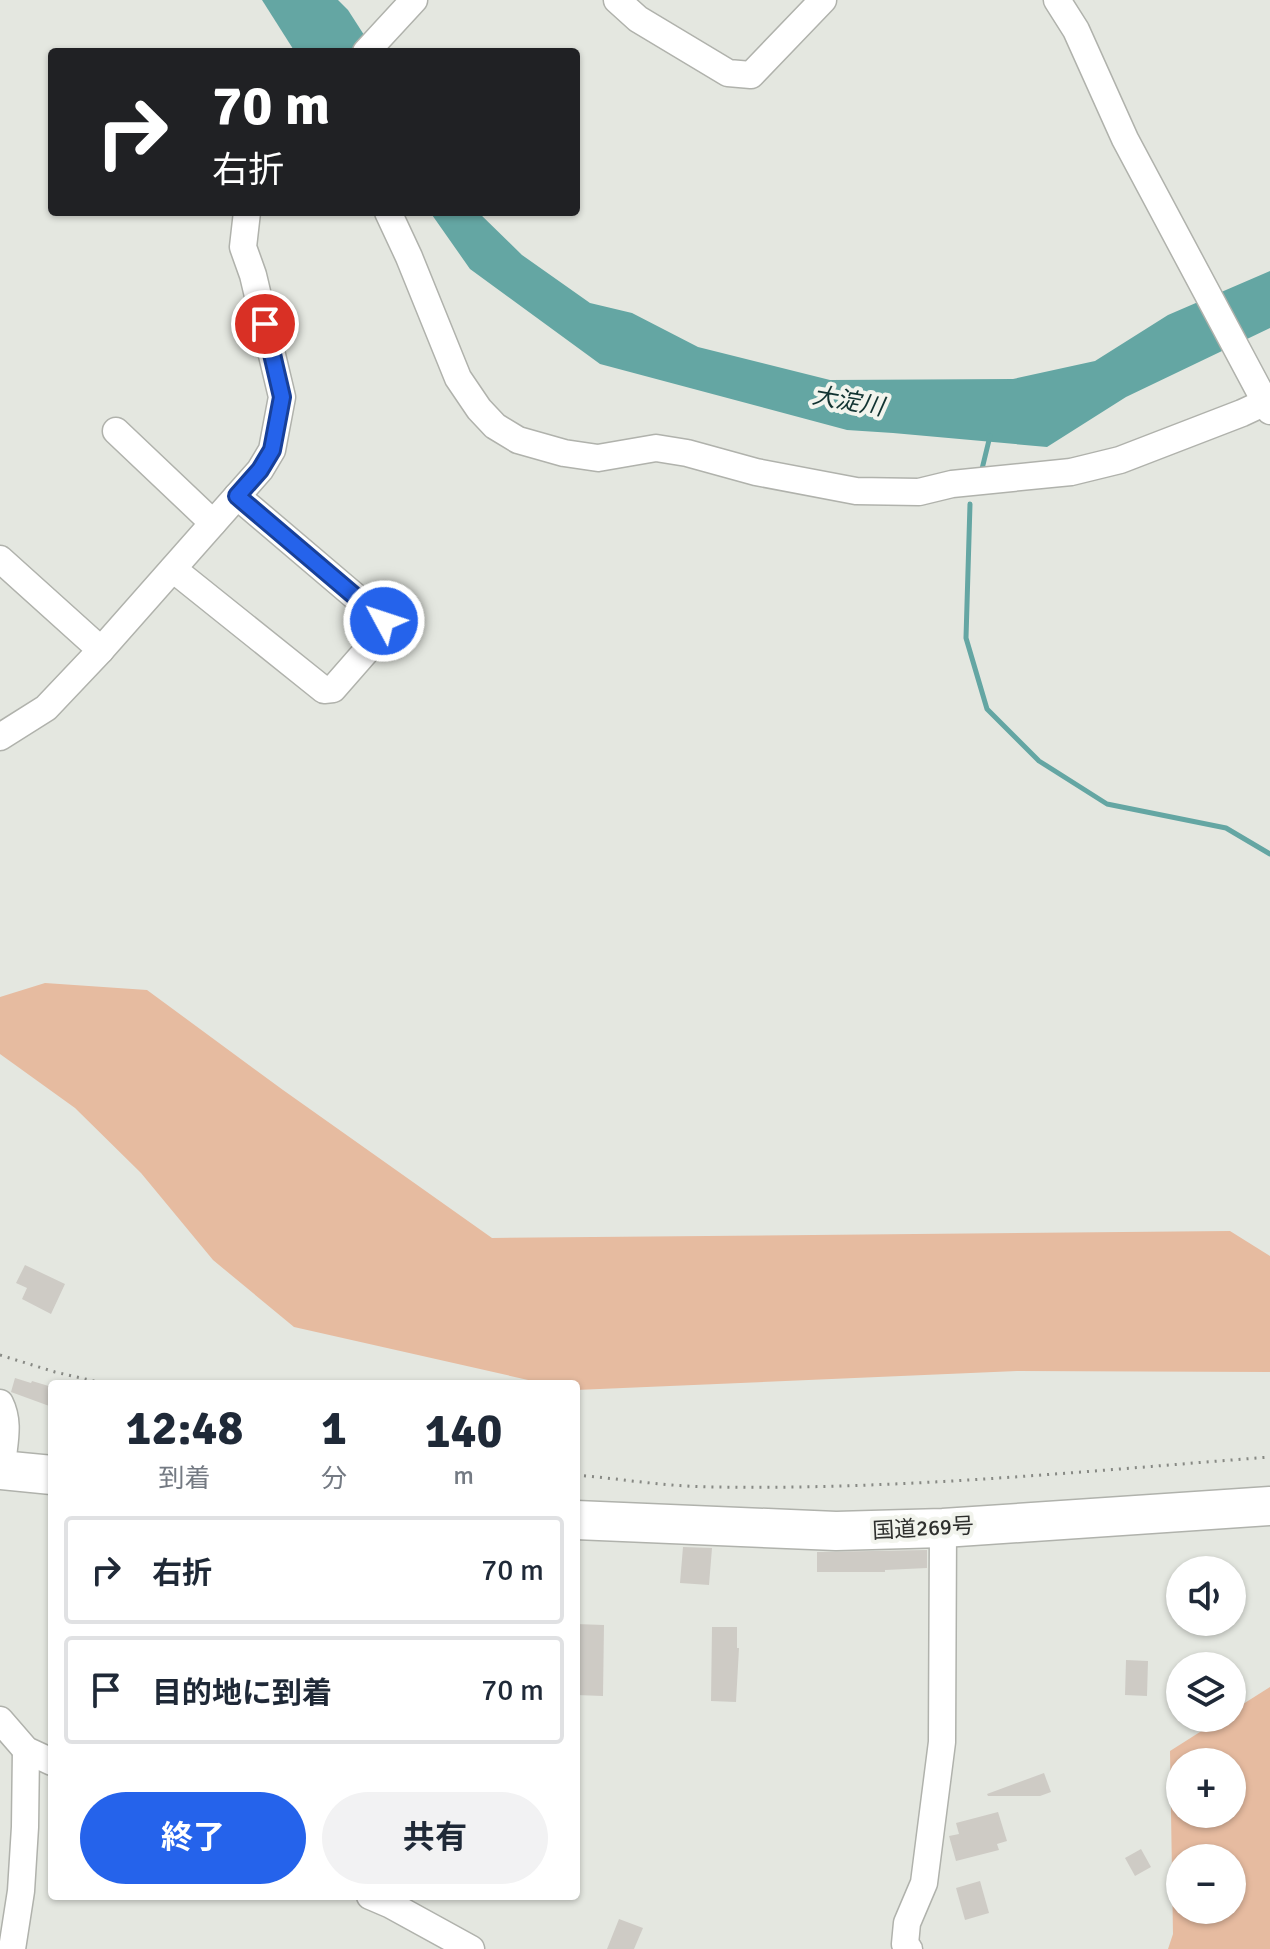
<!DOCTYPE html>
<html lang="ja">
<meta charset="utf-8">
<style>
:root{--surface:#fff;--page:#f2f2f3;--text:#1f2937;--muted:#747a83;--line:#e0e1e3;--accent:#2563eb}
body{margin:0;font-family:Signika,"Noto Sans JP",sans-serif;background:var(--page);color:var(--text);height:100vh;display:flex;flex-direction:column;font-size:30px;white-space:nowrap}
*{box-sizing:border-box;margin:0}
p{font-size:26px;color:var(--muted)}
.icon{flex:none;width:44px;height:44px;fill:none;stroke:currentColor;stroke-width:2;stroke-linecap:round;stroke-linejoin:round}
.map{position:relative;flex:1;overflow:hidden}
.panel{position:absolute;left:48px;top:1380px;width:532px;height:520px;display:flex;flex-direction:column;background:var(--surface);border-radius:8px;box-shadow:0 2px 6px #0004}
.panel>*{flex:none}
.hud{position:absolute;left:48px;top:48px;width:532px;height:168px;border-radius:8px;box-shadow:0 2px 6px #0004;background:#202124;color:#fff;overflow:hidden}
.buttons{position:absolute;left:1166px;top:1556px;display:grid;gap:16px}
.buttons a{display:grid;place-items:center;width:80px;height:80px;border-radius:50%;background:var(--surface);box-shadow:0 2px 6px #0004;font-size:40px}
.pin{position:absolute;display:grid;place-items:center;width:68px;height:68px;color:#fff;margin:-34px;border:4px solid #fff;border-radius:50%;box-shadow:0 2px 8px #0007}
.me{position:absolute;width:88px;margin:-44px;rotate:310deg;stroke-linejoin:round;filter:drop-shadow(0 0 6px #0008)}
.turn{display:flex;align-items:center;gap:28px;height:168px;padding:0 32px;font-size:36px}
.turn .icon{width:104px;height:104px;stroke-width:2.5}
.turn b{display:block;font-size:56px;line-height:68px}
.eta{display:flex;justify-content:space-evenly;align-items:center;height:136px;text-align:center}
.eta b{font-size:48px;font-weight:700;line-height:56px}
.button{display:flex;gap:16px;margin-top:auto;padding:16px 32px}
.button a{flex:1;height:92px;border-radius:48px;background:var(--accent);color:#fff;font-size:32px;font-weight:700;line-height:92px;text-align:center}
.button a+a{background:var(--page);color:var(--text)}
ul{padding:0;list-style:none}
li{display:flex;align-items:center;gap:24px;height:108px;margin:0 16px 12px;padding:0 16px;border:4px solid var(--line);border-radius:8px}
li div{flex:1}
li b{display:block;font-size:30px}
li em{font-style:normal}
.map>svg:first-child{display:block}
</style>
<div class="map">
<svg width="1270" height="1949" viewBox="0 0 1270 1949">
<rect width="100%" height="100%" fill="#e4e7e0"/>
<g fill="#e6bba0" fill-rule="evenodd">
<path d="M45 983 147 990 283 1090 492 1238 1230 1231 1270 1256V1372L1017 1371 576 1390V1384H546L294 1327 213 1260 141 1173 75 1108 0 1054V997Z"/>
<path d="M1270 1687V1949H1168L1173 1934 1170 1751 1222 1718H1232V1711ZM1180 1762H1232V1814H1180ZM1180 1858H1232V1910H1180Z"/>
</g>
<g fill="#64a6a3">
<path d="M262 0H338L348 10 375 52H295Z"/>
<path d="M430 212H478L522 255 590 303 632 313 698 347 830 380 1013 379 1095 361 1168 315 1270 271V328L1126 397 1047 447 893 433 847 430 600 364 470 269Z"/>
</g>
<g fill="none" stroke-linecap="round" stroke-linejoin="round">
<g stroke="#64a6a3" stroke-width="5">
<path d="M982 469 990 436"/>
<path d="M970 504 966 638 987 709 1039 761 1107 804 1226 828 1270 854"/>
</g>
</g>
<g fill="#cecbc5">
<path d="M25 1265 65 1284 51 1314 22 1299 27 1288 16 1283Z"/>
<path d="M15 1378 31 1383 32 1381 52 1387V1407L11 1392Z"/>
<path d="M683 1547 712 1548 709 1585 680 1583Z"/>
<path d="M927 1550V1568L885 1570V1572H817V1552Z"/>
<path d="M576 1624 604 1625 603 1696 576 1695Z"/>
<path d="M712 1627H737V1648H739L736 1702 711 1701Z"/>
<path d="M1126 1660 1148 1661 1147 1696 1125 1695Z"/>
<path d="M1044 1773 1051 1792 1040 1796H988L987 1794Z"/>
<path d="M998 1812 1007 1841 997 1844 999 1850 956 1861 949 1836 959 1834 956 1823Z"/>
<path d="M1141 1849 1151 1867 1135 1876 1125 1858Z"/>
<path d="M980 1881 989 1913 965 1920 956 1888Z"/>
<path d="M619 1919 643 1928 634 1949H607Z"/>
</g>
<g fill="none" stroke-linecap="round" stroke-linejoin="round">
<g stroke="#b0b2ac" stroke-width="29">
<g id="minor">
<path d="M617 0 638 19 728 73 751 75 823 0"/>
<path d="M1057 0 1076 30 1125 139 1270 411"/>
<path d="M366 52 414 0"/>
<path d="M388 212 409 257 458 378 479 409 495 426 518 440 564 453 598 458 656 448 687 453 756 472 856 491 919 492 952 484 1071 472 1120 460 1242 413 1270 400"/>
<path d="M116 431 213 523"/>
<path d="M0 559 101 650"/>
<path d="M173 569 324 690 333 689 382 633 384 621 237 496"/>
<path d="M0 737 46 708 101 650 260 470 272 450 282 397 253 275 243 247 247 212"/>
<path d="M0 1403C9 1421 5 1438 3 1457L0 1460"/>
<path d="M0 1720 26 1750 52 1762"/>
<path d="M370 1896 391 1905 471 1949"/>
<path d="M12 1949 21 1891 25 1827 26 1750"/>
<path d="M909 1949 905 1944 907 1923 924 1883 942 1742 943 1528"/>
</g>
</g>
<g stroke="#b0b2ac" stroke-width="41">
<g id="highway">
<path d="M0 1470 52 1475"/>
<path d="M576 1520 836 1531 943 1528 1270 1506"/>
</g>
</g>
<g stroke="#878984" stroke-width="3" stroke-dasharray="2 6" stroke-linecap="butt">
<path d="M0 1355 55 1372 107 1384"/>
<path d="M576 1475C623 1479 669 1487 716 1487 901 1490 1086 1471 1270 1457"/>
</g>
<use href="#minor" stroke="#fff" stroke-width="26"/>
<use href="#highway" stroke="#fff" stroke-width="38"/>
</g>
<g fill="none" stroke-linecap="round" stroke-linejoin="round">
<g stroke="#184099" stroke-width="20">
<path id="route" d="M265 324 282 397 272 450 260 470 237 496 384 621"/>
</g>
<use href="#route" stroke="#2563eb" stroke-width="14"/>
</g>
<g text-anchor="middle" dominant-baseline="central" stroke-width="8" stroke-linejoin="round" paint-order="stroke">
<g font-size="22" fill="#2e2f2d" stroke="#f2f4ed">
<text transform="translate(923 1528) rotate(-3)">国道269号</text>
</g>
<g font-size="24" font-style="italic" fill="#113331" stroke="#f2f4ed">
<text transform="translate(848 401) rotate(10)">大淀川</text>
</g>
</g>
</svg>
<div class="buttons">
<a><svg class="icon" aria-label="sound" viewBox="0 0 24 24"><path d="M4 9h4l5-4v14l-5-4H4zM17 9q2 3 0 6"/></svg></a>
<a><svg class="icon" aria-label="layers" viewBox="0 0 24 24"><path d="M12 4l9 5-9 5-9-5zM3 14l9 5 9-5"/></svg></a>
<a>+</a>
<a>−</a>
</div>
<div class="pin" style="left:265px;top:324px;background:#d93025"><svg class="icon" aria-label="arrive" viewBox="0 0 24 24"><path d="M6 21V4h12l-3 4 3 4H6"/></svg></div>
<svg class="me" style="left:384px;top:621px" viewBox="-20 -20 40 40"><circle r="17" fill="#2563eb" stroke="#fff" stroke-width="3"/><path d="M0-11L8 9 0 5-8 9z" fill="#fff"/></svg>
<div class="hud">
<div class="turn"><svg class="icon" aria-label="right" viewBox="0 0 24 24"><path d="M7 20v-9h11M14 6l5 5-5 5"/></svg><div><b>70 m</b>右折</div></div>
</div>
<section class="panel">
<div class="eta">
<div><b>12:48</b><p>到着</p></div>
<div><b>1</b><p>分</p></div>
<div><b>140</b><p>m</p></div>
</div>
<ul>
<li><svg class="icon" aria-label="right" viewBox="0 0 24 24"><path d="M7 20v-9h11M14 6l5 5-5 5"/></svg><div><b>右折</b></div><em>70 m</em></li>
<li><svg class="icon" aria-label="arrive" viewBox="0 0 24 24"><path d="M6 21V4h12l-3 4 3 4H6"/></svg><div><b>目的地に到着</b></div><em>70 m</em></li>
</ul>
<div class="button"><a>終了</a><a>共有</a></div>
</section>
</div>
